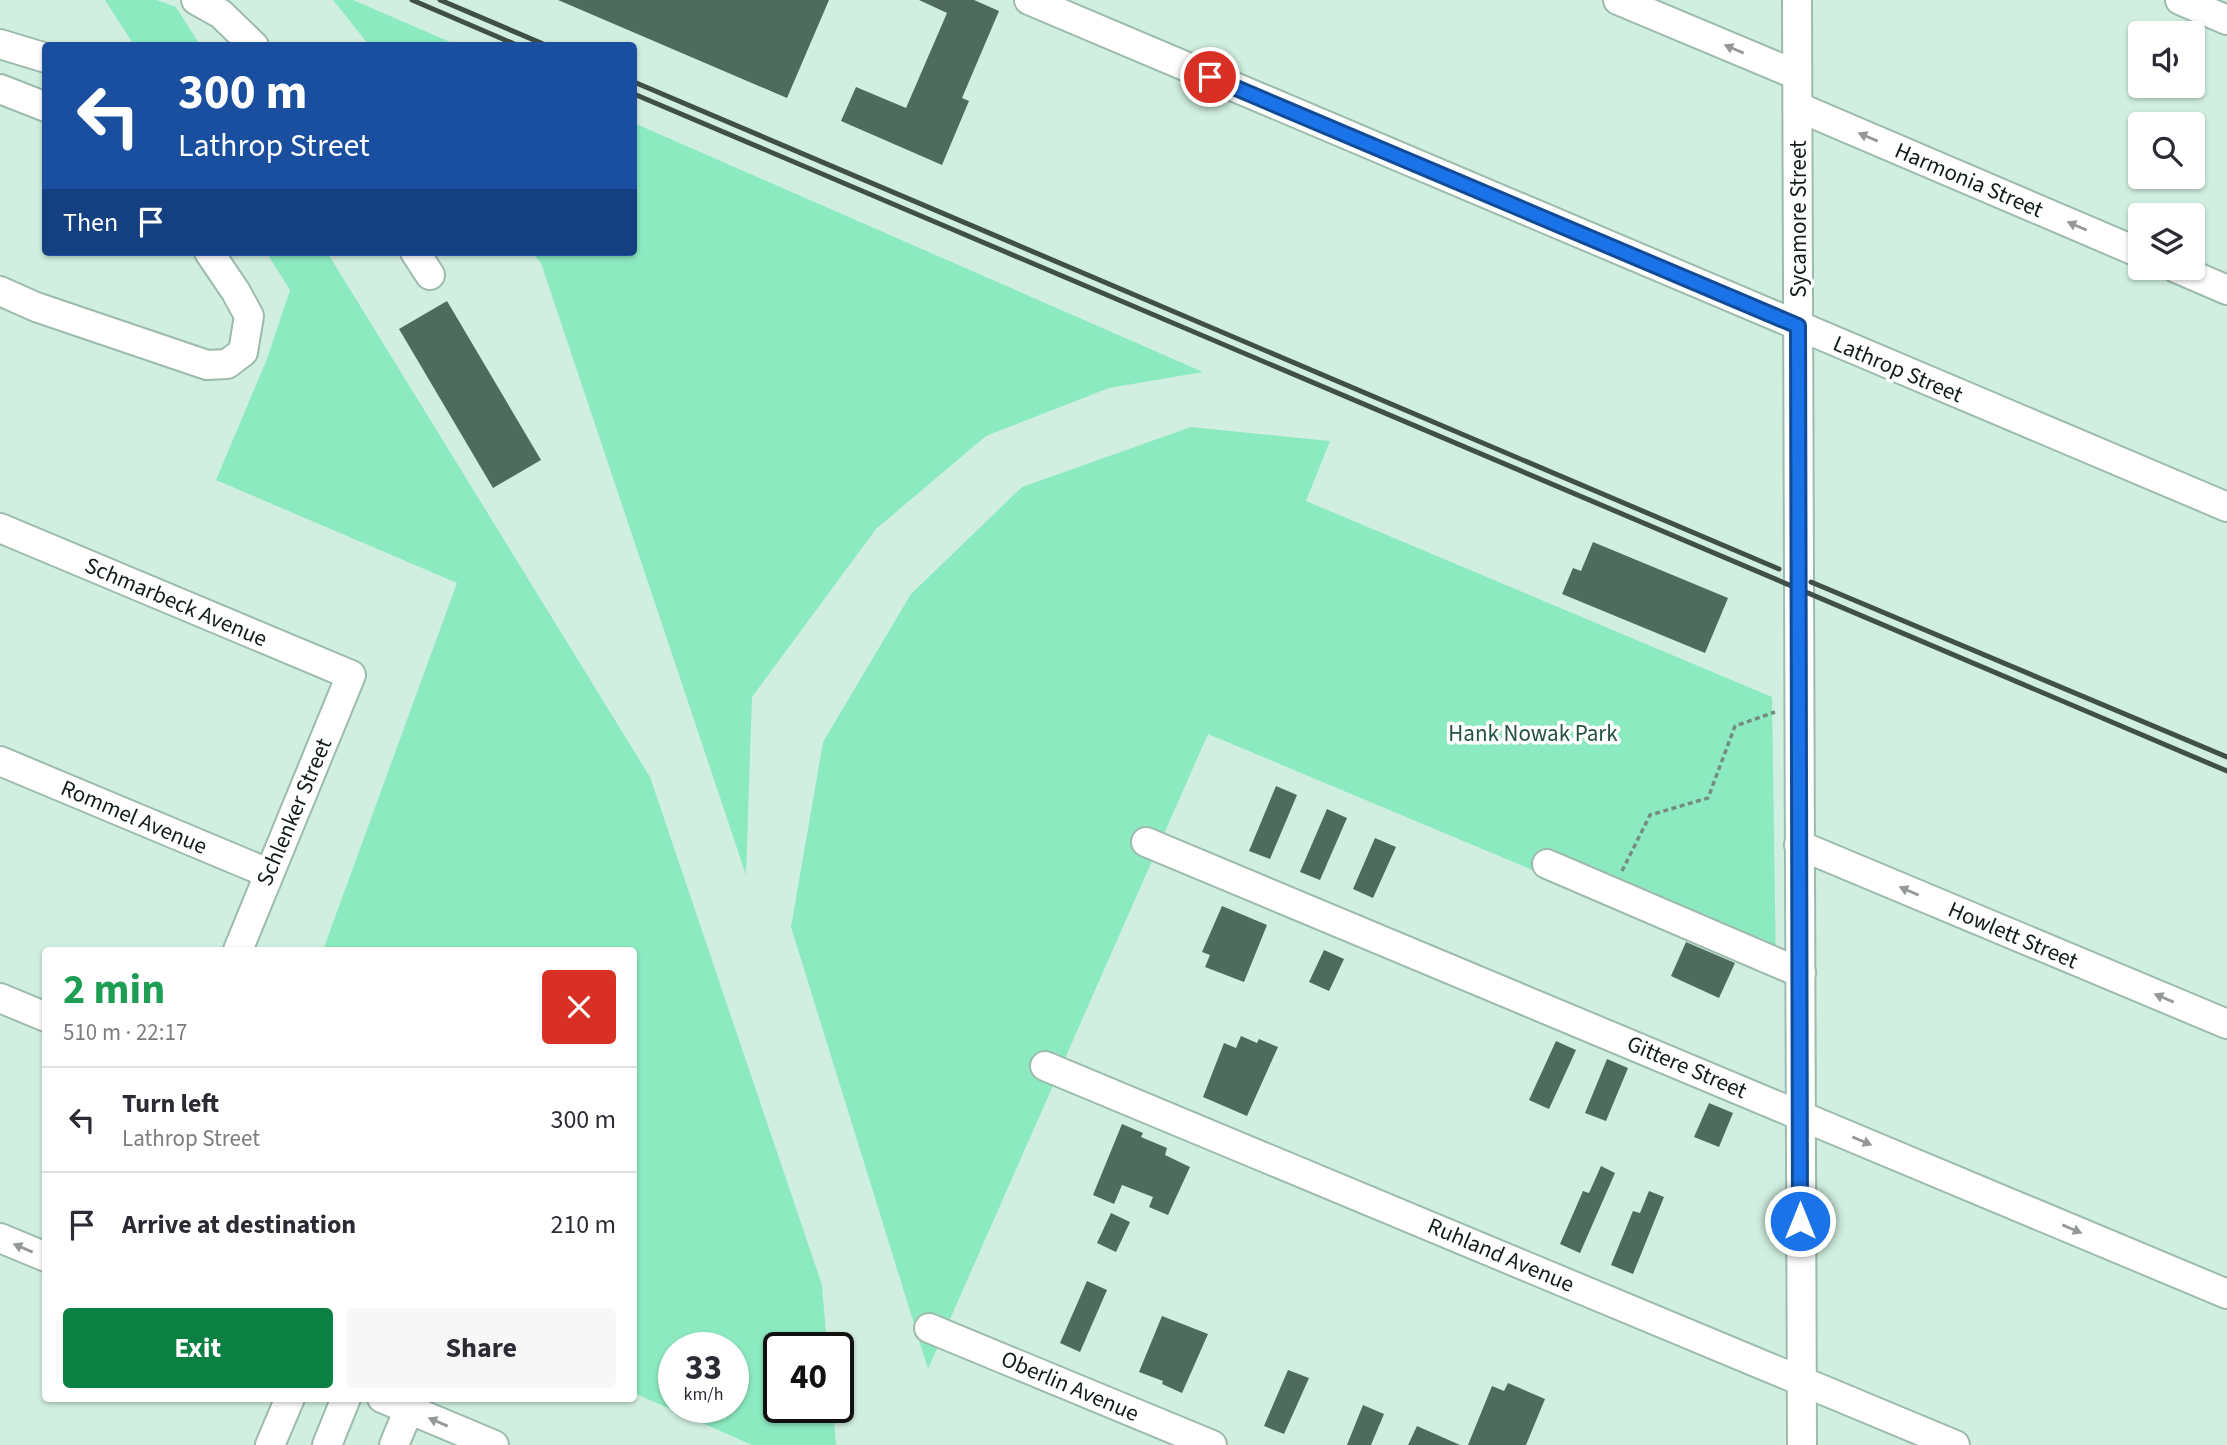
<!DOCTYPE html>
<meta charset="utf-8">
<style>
:root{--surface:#fff;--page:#f7f7f7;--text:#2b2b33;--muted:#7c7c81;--line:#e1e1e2;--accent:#0b8043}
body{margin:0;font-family:"Source Sans 3",sans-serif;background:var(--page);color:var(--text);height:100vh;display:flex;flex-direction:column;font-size:26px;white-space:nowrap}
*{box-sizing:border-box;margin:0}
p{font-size:23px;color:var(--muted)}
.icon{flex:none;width:38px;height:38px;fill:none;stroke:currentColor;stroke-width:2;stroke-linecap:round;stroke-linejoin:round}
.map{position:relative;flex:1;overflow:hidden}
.sheet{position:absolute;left:42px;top:947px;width:595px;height:455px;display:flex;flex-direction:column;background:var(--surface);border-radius:7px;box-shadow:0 2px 5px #0004}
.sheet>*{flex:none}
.guide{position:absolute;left:42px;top:42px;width:595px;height:214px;border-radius:7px;box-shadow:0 2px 5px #0004;background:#1a4fa0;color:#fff;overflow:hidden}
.tools{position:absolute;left:2128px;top:21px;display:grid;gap:14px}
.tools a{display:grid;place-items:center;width:77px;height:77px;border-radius:7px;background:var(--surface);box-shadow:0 2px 5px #0004;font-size:35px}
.speed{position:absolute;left:658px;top:1332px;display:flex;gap:14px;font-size:35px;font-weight:700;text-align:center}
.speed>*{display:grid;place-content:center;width:91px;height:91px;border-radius:50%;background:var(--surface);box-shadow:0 2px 5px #0004;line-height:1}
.speed small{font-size:18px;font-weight:400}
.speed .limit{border:4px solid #111;border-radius:10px;background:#fff;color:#111}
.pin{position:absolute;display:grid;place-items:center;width:60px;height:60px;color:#fff;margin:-30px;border:4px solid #fff;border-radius:50%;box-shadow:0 2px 7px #0007}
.me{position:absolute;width:77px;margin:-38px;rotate:0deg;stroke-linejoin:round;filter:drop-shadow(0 0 5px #0008)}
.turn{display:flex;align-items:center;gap:24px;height:147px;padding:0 21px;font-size:32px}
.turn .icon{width:91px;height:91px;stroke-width:2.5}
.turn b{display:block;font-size:49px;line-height:60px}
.then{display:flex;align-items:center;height:66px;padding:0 21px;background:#0003;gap:14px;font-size:26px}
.round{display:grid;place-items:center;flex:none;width:74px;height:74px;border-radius:7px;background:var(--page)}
.overview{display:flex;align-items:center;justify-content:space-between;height:119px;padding:0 21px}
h1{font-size:42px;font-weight:700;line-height:52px;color:#1e9e55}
.cta{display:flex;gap:14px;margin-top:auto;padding:14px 21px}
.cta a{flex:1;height:80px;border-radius:7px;background:var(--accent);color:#fff;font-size:28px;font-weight:700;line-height:80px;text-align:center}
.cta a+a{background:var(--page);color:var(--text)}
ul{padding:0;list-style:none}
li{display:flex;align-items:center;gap:21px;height:105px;padding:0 21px;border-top:2px solid var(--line)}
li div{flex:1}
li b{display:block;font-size:26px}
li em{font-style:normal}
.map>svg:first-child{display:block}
</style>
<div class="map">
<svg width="2227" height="1445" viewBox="0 0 2227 1445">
<rect width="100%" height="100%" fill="#d0efe0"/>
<g fill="#8ceac1" fill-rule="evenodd">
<path d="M105 0H157L176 7 200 45H134Z"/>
<path d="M333 0H353L457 45H369Z"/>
<path d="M634 123 1203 372 1109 388 986 436 876 529 752 697 746 875 541 263 532 252H634Z"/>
<path d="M266 252H327L650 777 822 1285 827 1347 779 1348V1407H833L836 1445H752L634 1393V950H323L457 583 216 480 267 359 290 290ZM674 1348H733V1407H674Z"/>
<path d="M1191 427 1330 441 1306 501 1772 697 1776 972 1208 734 928 1369 791 927 823 742 911 594 1022 487Z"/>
</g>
<g fill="#4f6b5e">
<path d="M558 0H829L787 98Z"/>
<path d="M919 0H974L999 11 962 98 969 101 942 165 841 121 856 87 906 108 947 13Z"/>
<path d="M447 301 541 460 493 488 399 329Z"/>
<path d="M1593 542 1728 598 1705 653 1562 594 1573 568 1581 571Z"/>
<path d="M1276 786 1297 795 1270 859 1249 851Z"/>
<path d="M1327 809 1347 818 1320 880 1300 872Z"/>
<path d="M1375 838 1396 847 1373 898 1353 889Z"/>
<path d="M1222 906 1267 925 1244 982 1205 967 1210 955 1202 952Z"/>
<path d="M1686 942 1735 963 1719 998 1671 976Z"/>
<path d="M1324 950 1344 959 1329 991 1309 982Z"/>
<path d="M1241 1036 1257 1043 1259 1039 1278 1047 1247 1116 1203 1097 1224 1043 1236 1048Z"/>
<path d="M1556 1041 1576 1050 1549 1109 1529 1100Z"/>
<path d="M1607 1059 1628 1068 1606 1121 1585 1113Z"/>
<path d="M1709 1103 1733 1113 1719 1147 1694 1137Z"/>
<path d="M1122 1124 1143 1133 1141 1137 1167 1148 1165 1155 1190 1167 1168 1215 1149 1207 1153 1197 1122 1185 1114 1204 1093 1195Z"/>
<path d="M1601 1166 1615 1173 1580 1253 1560 1244 1583 1191 1589 1193Z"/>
<path d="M1649 1191 1664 1197 1633 1274 1611 1265 1633 1211 1640 1213Z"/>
<path d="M1111 1213 1130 1222 1116 1252 1097 1243Z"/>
<path d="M1087 1281 1107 1290 1080 1352 1060 1343Z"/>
<path d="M1162 1316 1208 1334 1182 1393 1162 1384 1163 1381 1139 1372Z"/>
<path d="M1288 1370 1309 1378 1284 1434 1264 1426Z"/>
<path d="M1508 1383 1545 1399 1526 1445H1468L1492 1386 1504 1391Z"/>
<path d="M1363 1405 1384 1414 1371 1445H1347Z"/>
<path d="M1417 1426 1460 1445H1408Z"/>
</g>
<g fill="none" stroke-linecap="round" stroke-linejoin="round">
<g stroke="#9dbbac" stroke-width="32">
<g id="minor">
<path d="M196 0 221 14 254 46"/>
<path d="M1029 0 2227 507"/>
<path d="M1618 0 1797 75"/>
<path d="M1797 0 1802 1445"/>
<path d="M2180 0 2227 20"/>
<path d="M0 44 46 58"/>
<path d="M0 89 46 107"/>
<path d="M1798 107 2140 253"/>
<path d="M415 252 430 275"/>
<path d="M2176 268 2227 290"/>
<path d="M0 291 36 307 207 365 227 364 243 352 249 316 236 292 209 252"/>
<path d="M0 528 351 675 238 950"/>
<path d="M0 761 268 873"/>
<path d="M1146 842 2227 1294"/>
<path d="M1799 845 2227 1024"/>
<path d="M1547 864 1801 973"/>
<path d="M0 998 46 1017"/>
<path d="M1045 1066 1955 1445"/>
<path d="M0 1238 46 1257"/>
<path d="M929 1328 1212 1445"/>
<path d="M382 1398 494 1445"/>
<path d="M270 1445 290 1398"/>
<path d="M327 1445 346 1398"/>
<path d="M394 1445 409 1409"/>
</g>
</g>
<path stroke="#768b81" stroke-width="3.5" stroke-dasharray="5 3.5" stroke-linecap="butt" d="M1622 871 1650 815 1708 798 1735 726 1775 712"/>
<use href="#minor" stroke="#fff" stroke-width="28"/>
<g stroke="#405049" stroke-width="5">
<path d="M412 0 519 46"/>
<path d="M440 0 548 46"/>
<path d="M634 82 1779 569"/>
<path d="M634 94 2227 771"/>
<path d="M1811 582 2227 757"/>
</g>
</g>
<defs><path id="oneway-solid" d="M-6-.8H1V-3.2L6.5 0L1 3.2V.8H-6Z" transform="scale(1.75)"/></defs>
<g fill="#949997">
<use href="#oneway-solid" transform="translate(1734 49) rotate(-157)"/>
<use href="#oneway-solid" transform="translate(1868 137) rotate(-157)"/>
<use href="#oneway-solid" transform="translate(2077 226) rotate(-157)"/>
<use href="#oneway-solid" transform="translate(1909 891) rotate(-157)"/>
<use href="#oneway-solid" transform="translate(2164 998) rotate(-157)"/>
<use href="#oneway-solid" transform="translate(1862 1141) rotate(23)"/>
<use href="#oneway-solid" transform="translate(2072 1229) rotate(23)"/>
<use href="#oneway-solid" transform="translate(23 1248) rotate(-157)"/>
<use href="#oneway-solid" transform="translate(438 1422) rotate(-157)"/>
</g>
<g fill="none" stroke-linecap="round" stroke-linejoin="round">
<g stroke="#114b97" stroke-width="18">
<path id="route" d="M1210 77 1798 326 1800 1221"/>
</g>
<use href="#route" stroke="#1a73e8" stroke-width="12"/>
</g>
<g text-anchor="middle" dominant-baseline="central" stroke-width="7" stroke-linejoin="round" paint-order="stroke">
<g font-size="23" fill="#121d18" stroke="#fff">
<text transform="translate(1969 180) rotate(23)">Harmonia Street</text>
<text transform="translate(1798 219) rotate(-90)">Sycamore Street</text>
<text transform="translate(1898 369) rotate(23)">Lathrop Street</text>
<text transform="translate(176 602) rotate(23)">Schmarbeck Avenue</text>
<text transform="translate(294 812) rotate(-67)">Schlenker Street</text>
<text transform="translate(134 817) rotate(23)">Rommel Avenue</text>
<text transform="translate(2013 935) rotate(23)">Howlett Street</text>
<text transform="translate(1687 1067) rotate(23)">Gittere Street</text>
<text transform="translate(1501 1255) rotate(23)">Ruhland Avenue</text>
<text transform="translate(1070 1386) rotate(23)">Oberlin Avenue</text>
</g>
<g font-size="23" fill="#23523f" stroke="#fff">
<text x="1533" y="733">Hank Nowak Park</text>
</g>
</g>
</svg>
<div class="tools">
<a><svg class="icon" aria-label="sound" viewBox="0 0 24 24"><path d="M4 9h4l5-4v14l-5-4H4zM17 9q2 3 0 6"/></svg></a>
<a><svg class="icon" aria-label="search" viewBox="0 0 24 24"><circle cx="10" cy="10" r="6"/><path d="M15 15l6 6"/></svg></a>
<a><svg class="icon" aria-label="layers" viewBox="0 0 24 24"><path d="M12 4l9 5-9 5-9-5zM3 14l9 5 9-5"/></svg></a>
</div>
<div class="speed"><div>33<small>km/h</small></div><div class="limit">40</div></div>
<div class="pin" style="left:1210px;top:77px;background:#d93025"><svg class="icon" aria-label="arrive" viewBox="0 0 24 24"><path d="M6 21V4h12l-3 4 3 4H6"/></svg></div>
<svg class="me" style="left:1800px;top:1221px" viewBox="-20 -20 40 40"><circle r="17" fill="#1a73e8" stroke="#fff" stroke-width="3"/><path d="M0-11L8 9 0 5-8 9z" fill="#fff"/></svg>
<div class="guide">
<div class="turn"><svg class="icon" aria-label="left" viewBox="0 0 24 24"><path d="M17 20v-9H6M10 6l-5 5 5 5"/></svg><div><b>300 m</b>Lathrop Street</div></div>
<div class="then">Then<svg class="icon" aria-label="arrive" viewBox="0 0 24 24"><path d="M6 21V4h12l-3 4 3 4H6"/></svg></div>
</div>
<section class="sheet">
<div class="overview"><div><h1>2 min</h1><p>510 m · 22:17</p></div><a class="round" style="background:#d93025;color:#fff"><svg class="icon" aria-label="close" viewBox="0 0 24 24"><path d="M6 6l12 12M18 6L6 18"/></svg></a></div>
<ul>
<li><svg class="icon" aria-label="left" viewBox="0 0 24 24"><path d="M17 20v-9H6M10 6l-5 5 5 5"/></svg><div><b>Turn left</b><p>Lathrop Street</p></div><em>300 m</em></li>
<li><svg class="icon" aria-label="arrive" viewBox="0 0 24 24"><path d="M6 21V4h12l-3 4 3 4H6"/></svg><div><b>Arrive at destination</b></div><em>210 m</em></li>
</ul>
<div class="cta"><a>Exit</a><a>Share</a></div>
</section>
</div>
